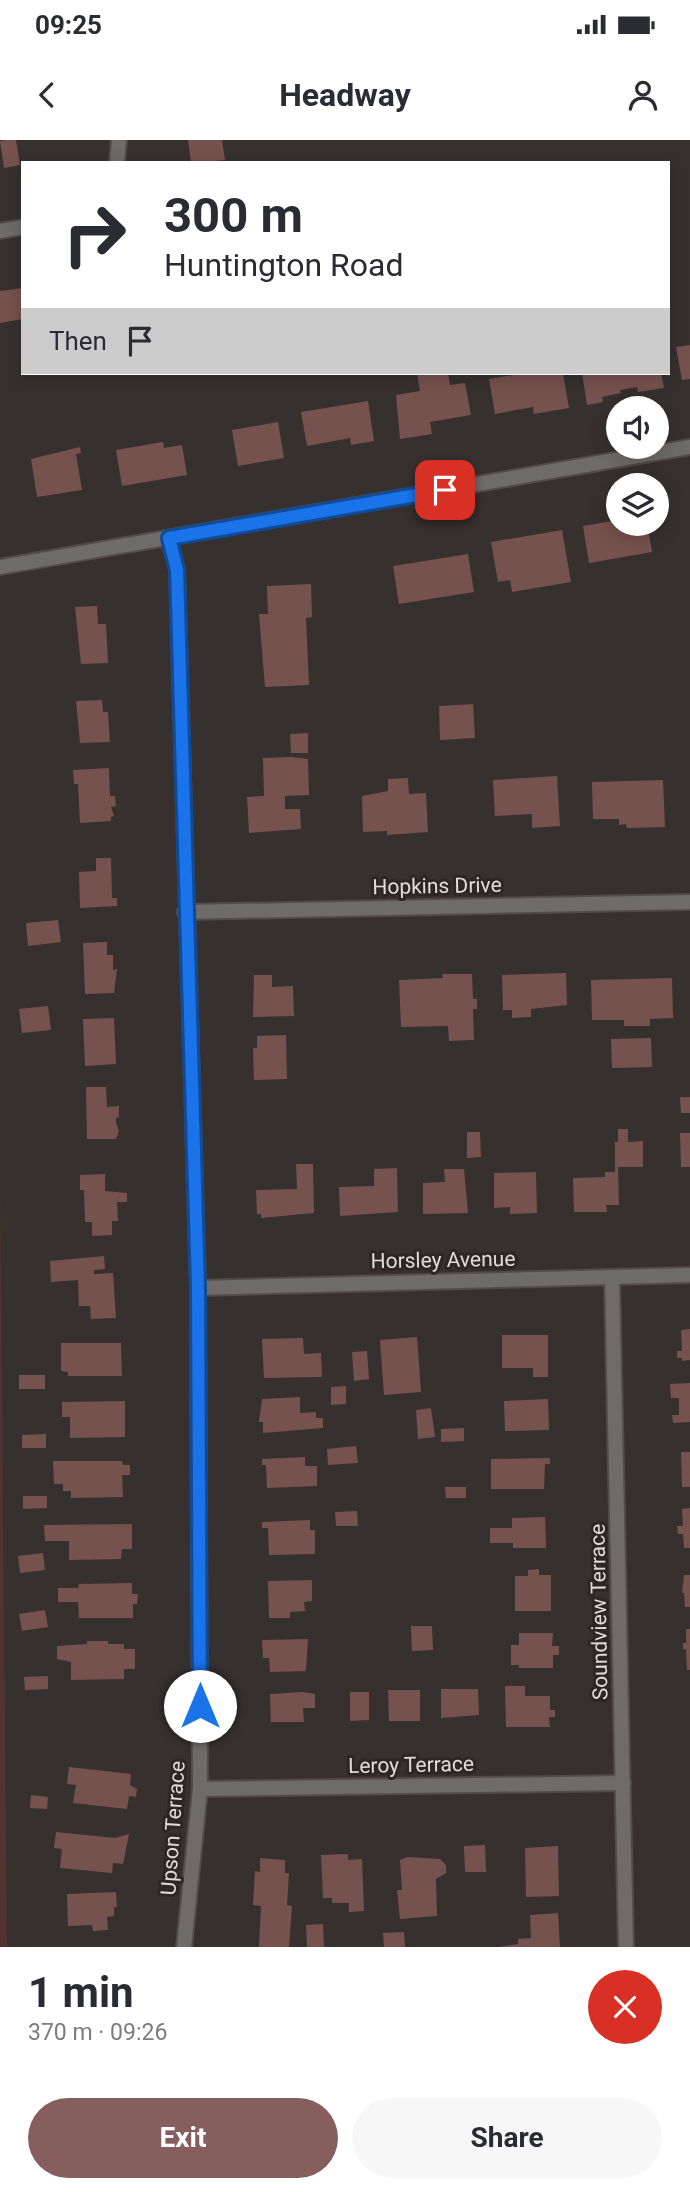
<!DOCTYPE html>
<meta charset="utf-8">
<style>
:root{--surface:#fff;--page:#f7f7f7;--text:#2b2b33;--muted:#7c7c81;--accent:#865e5e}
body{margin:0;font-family:Roboto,sans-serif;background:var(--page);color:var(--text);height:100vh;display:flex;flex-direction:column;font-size:26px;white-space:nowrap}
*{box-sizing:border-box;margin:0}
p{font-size:23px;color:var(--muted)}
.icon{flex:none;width:38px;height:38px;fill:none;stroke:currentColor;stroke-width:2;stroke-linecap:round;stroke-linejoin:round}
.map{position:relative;height:1807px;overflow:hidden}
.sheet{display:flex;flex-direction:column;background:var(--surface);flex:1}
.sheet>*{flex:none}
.guide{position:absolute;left:21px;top:21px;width:649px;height:214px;border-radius:0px;box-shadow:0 4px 18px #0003;background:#fff;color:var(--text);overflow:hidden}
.controls{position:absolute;left:606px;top:256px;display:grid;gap:14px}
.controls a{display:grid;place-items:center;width:63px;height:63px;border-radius:50%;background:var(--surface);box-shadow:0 4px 18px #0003;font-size:35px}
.pin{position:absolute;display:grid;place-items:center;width:60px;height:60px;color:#fff;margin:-30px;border-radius:14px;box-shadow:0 4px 10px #0006}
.me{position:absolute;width:77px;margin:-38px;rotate:0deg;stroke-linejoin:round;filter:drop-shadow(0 0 5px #0008)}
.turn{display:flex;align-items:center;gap:24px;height:147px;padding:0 28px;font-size:32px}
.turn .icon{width:91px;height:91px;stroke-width:2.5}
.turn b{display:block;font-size:49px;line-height:60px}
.then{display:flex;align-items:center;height:66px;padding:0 28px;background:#0003;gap:14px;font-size:26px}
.round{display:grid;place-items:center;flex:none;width:74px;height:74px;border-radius:37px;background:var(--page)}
.summary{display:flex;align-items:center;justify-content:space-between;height:119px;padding:0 28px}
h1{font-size:42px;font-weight:700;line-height:52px}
.action{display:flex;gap:14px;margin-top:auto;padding:14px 28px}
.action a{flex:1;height:80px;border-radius:42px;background:var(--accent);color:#fff;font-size:28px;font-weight:700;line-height:80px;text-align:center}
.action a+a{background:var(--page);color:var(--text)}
.status{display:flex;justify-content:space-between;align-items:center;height:49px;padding:0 35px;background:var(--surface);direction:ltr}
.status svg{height:19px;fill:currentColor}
header{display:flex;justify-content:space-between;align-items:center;height:91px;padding:0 28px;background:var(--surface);font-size:32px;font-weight:700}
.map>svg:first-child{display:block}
</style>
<div class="status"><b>09:25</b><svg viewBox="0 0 49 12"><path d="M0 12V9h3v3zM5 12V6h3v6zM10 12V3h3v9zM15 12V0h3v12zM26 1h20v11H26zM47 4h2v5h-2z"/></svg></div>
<header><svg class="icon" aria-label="back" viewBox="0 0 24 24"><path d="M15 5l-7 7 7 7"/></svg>Headway<svg class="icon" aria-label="person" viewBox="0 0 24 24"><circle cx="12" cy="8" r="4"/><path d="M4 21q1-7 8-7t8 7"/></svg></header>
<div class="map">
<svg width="690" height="1807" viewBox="0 0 690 1807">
<rect width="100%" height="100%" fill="#36302f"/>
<path fill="#53332f" d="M0 1034 7 1807H0Z"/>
<g fill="#76524e">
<path d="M7 0H16L20 25 4 28 0 1Z"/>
<path d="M188 0H222L225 20 191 23Z"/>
<path d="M23 148V179L0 183V151Z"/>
<path d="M690 205V239L682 240 676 207Z"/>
<path d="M417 233H448L450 245 465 243 471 275 430 282 432 294 400 299 396 255 420 251Z"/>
<path d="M526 233H563L569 268 534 274 533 267 495 274 489 239Z"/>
<path d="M582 233H661L664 248 638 252 637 247 620 250 621 253 602 257 603 262 587 265Z"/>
<path d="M368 261 374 301 351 305 350 298 307 306 301 272Z"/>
<path d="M278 282 284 318 238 326 232 290Z"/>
<path d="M163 302 164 308 182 305 187 335 122 346 116 310Z"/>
<path d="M80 307 81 313 76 314 82 350 37 357 31 319Z"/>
<path d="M618 380V383H647L652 412 589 423 583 386Z"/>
<path d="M562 390 571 442 512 452 510 440 498 442 491 402Z"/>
<path d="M468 414 474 452 399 464 393 426Z"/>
<path d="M311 444 312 477 306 478 309 545 265 547 259 474H268L267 446Z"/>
<path d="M97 466 98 484H106L108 523 81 524 75 467Z"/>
<path d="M102 560 103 572H108L110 602 80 603 76 561Z"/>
<path d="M473 564 475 598 440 600 439 566Z"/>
<path d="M308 593V613H291L290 594Z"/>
<path d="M292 617 308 619 309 655 285 656V669H300L301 689 249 693 247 657 264 656 263 618Z"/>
<path d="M109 628 110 656H115L116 666 111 667 114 676 111 677V681L80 683 78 644H74L73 630Z"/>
<path d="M557 636 560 686 532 688V674L495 676 493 640Z"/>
<path d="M408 638 409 654 426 653 428 692 387 695V691L363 692 362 656 388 651V639Z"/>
<path d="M663 640 665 687 627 688 626 684 619 685V679H593L592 642Z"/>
<path d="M96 718H111L112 758H117V766L80 768 79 732 96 731Z"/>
<path d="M58 780 61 802 28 806 26 783Z"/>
<path d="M107 802V815H113V830L117 829 114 853 85 854 83 803Z"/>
<path d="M566 833 567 865 531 869V877L512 878V870H503L502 835Z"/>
<path d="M442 834H472L473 859H477V869H473L474 900 449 901 448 886 401 887 399 840 443 838Z"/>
<path d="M254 835H272V847L293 846 294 876 253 877Z"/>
<path d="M672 838 673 878 650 879V886H624V880H592L591 840Z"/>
<path d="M48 866 51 890 22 893 19 869Z"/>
<path d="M114 878 116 924 85 926 83 879Z"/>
<path d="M286 895 287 939 254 940 253 908H257V896Z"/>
<path d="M651 898 652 927 612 928 611 899Z"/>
<path d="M86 947H106L107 967 119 966V977L116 978V982L119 991 116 999H87Z"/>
<path d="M680 957H690V973H681Z"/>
<path d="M618 989H628V1002L643 1001V1027H618L619 1065H606L607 1072H574L573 1038 605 1037V1032H615V1002H618Z"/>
<path d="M467 992H480L481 1017 467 1018Z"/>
<path d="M680 993H690V1027H681Z"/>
<path d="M296 1024H313L314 1073 261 1078V1074H257L256 1050 297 1049Z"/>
<path d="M397 1028 398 1072 340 1076 339 1047 374 1046V1029Z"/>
<path d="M444 1029H464L468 1073 423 1074V1043L445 1042Z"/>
<path d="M536 1032 537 1073 510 1074V1067L494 1068V1033Z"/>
<path d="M105 1034V1051L127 1053V1062H117L118 1081H112V1095L92 1096V1082H85L84 1050H80V1035Z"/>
<path d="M104 1116 105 1129 94 1130V1134L113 1133 116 1178 91 1179 90 1166H79L78 1140 51 1142 50 1121Z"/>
<path d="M690 1189V1220L682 1221V1218H677V1211H682L681 1190Z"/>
<path d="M502 1195H548V1237H533V1228H502Z"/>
<path d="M417 1197 421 1252 384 1255 380 1200Z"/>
<path d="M303 1198 304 1214 321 1213 322 1237 264 1238 262 1199Z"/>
<path d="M61 1203H121L122 1236H68V1232L61 1231Z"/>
<path d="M367 1211 369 1239 354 1241 352 1212Z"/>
<rect x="19" y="1235" width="26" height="14"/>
<path d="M690 1243V1282L673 1283 672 1275H679V1258H671L670 1244Z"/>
<path d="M346 1246V1264L331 1265V1247Z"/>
<path d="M300 1257V1273L316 1272V1278H323V1288L263 1293V1282H259L262 1259Z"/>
<path d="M548 1259 549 1290 505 1291 504 1261Z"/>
<path d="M125 1261V1297L70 1298V1277H62V1262Z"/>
<path d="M431 1268 435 1297 418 1299 416 1270Z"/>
<path d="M464 1288V1301L441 1302V1289Z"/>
<path d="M46 1294V1308H22V1295Z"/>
<path d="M356 1306 358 1323 328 1325 327 1309Z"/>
<path d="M681 1312H690V1347H682Z"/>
<path d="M305 1317V1326H317V1346L267 1348 266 1325H262V1319Z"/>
<path d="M550 1318V1324H545L544 1349H491V1319Z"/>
<path d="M53 1321H122L123 1325H130V1335H122L123 1357 71 1358V1351H63V1344H54Z"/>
<path d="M445 1347H466V1358H446Z"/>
<path d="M23 1356H47V1368L23 1369Z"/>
<path d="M690 1368V1408H684L683 1394H678L677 1386H683L682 1369Z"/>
<path d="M357 1371 358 1386H336L335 1372Z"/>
<path d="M545 1377 546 1408H513V1403H490V1388H512V1378Z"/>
<path d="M310 1380V1390H315V1414L269 1415 268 1388H262V1382Z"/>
<path d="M132 1384V1409H122L121 1419 69 1420V1401H45L44 1385Z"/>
<path d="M43 1413 45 1430 20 1433 18 1416Z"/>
<path d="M539 1429V1435H551V1471H515V1436H528V1430Z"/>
<path d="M684 1435H690V1467H685L684 1453H682Z"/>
<path d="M312 1440V1461L304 1462 305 1471 290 1472V1478H269L268 1441Z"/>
<path d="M132 1443V1454H138L137 1464H133V1478H79L78 1462H58V1448H78L79 1444Z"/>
<path d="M45 1470 48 1487 22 1491 19 1474Z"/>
<path d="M411 1486H432L433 1510 412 1511Z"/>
<path d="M686 1489H690V1530H687L686 1509H683V1503H686Z"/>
<path d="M519 1493H553L552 1506H559V1515H553V1528H519V1525H511V1505H519Z"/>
<path d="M308 1499 306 1531 270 1532 269 1518H263L262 1500Z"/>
<path d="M87 1501H108V1504H124V1509H135V1529H124V1539L71 1540V1522L57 1519V1506L87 1504Z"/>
<path d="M48 1536V1549L25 1550 24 1537Z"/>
<path d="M505 1546H525V1556H550V1570H555V1577H549L550 1587H506Z"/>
<path d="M441 1549H478L479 1575 441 1578Z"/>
<path d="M388 1550H420V1581H389Z"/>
<path d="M303 1552 315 1554V1568H303L304 1582H271L270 1554Z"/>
<path d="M350 1552H369V1580L350 1581Z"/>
<path d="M69 1627 131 1634 130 1645 137 1649 136 1657 129 1656 127 1669 73 1663 76 1645 67 1644Z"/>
<path d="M31 1655 48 1657 47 1669 30 1668Z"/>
<path d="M56 1692 115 1698 129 1694 123 1724 113 1723 112 1733 60 1728 62 1709 54 1708Z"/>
<path d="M485 1705 486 1732H465L464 1706Z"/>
<path d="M558 1706 559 1756 526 1757 525 1708Z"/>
<path d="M348 1714V1720L362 1719 364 1771 349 1772V1763H332V1758H323L321 1715Z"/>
<path d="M407 1717 440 1719 446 1725V1733L436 1739 437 1776 400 1779 397 1750H402L400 1720Z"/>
<path d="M260 1718 285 1720V1733H289L287 1765 292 1766 289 1807H259L261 1766 253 1765 255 1731 260 1732Z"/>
<path d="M116 1752 117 1767H114V1776L107 1777 108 1790 93 1791 92 1785 68 1786 67 1754Z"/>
<path d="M558 1773 560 1807H498L518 1804V1799L531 1798 530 1775Z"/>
<path d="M323 1784 324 1807H307L306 1785Z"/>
<path d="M404 1792 405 1807H384L383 1793Z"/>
</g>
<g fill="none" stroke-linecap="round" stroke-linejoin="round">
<g stroke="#514b4b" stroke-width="18">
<g id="minor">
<path d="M117 23 119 0"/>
<path d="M0 91 23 87"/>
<path d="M169 398 177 430 198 1148 200 1649 184 1807"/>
<path d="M0 427 690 307"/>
<path d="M185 772 690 762"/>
<path d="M612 1137 626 1807"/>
<path d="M198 1148 690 1135"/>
<path d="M200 1649 623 1643"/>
</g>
</g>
<use href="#minor" stroke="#6e6b6a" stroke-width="14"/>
</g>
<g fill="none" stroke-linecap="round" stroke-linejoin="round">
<g stroke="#114b97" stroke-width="18">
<path id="route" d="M200 1566 198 1148 177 430 169 398 445 350"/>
</g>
<use href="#route" stroke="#1a73e8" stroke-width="12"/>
</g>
<g text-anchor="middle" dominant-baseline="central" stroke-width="6" stroke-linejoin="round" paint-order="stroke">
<g font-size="21" fill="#e0dbdb" stroke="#2c2625">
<text transform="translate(437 746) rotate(-1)">Hopkins Drive</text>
<text transform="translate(443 1120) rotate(-1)">Horsley Avenue</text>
<text transform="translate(599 1472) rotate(-91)">Soundview Terrace</text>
<text transform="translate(411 1625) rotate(-1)">Leroy Terrace</text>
<text transform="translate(173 1688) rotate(-86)">Upson Terrace</text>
</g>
</g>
</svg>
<div class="controls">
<a><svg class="icon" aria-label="sound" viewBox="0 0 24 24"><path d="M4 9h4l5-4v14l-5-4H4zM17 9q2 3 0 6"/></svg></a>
<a><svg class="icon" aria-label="layers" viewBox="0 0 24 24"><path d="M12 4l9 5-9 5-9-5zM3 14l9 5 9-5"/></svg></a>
</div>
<div class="pin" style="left:445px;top:350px;background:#d93025"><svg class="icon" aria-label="arrive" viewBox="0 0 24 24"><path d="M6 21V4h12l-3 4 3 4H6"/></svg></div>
<svg class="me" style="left:200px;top:1566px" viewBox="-20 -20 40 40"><circle r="19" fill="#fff"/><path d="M0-13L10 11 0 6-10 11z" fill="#1a73e8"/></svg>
<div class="guide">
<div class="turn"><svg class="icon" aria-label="right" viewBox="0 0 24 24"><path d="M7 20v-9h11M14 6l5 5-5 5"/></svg><div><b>300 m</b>Huntington Road</div></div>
<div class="then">Then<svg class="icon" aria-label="arrive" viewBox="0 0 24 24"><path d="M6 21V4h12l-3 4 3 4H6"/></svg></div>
</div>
</div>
<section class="sheet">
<div class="summary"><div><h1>1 min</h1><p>370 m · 09:26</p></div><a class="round" style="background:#d93025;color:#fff"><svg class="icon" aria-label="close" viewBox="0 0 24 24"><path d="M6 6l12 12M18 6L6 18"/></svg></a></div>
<div class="action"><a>Exit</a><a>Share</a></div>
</section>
